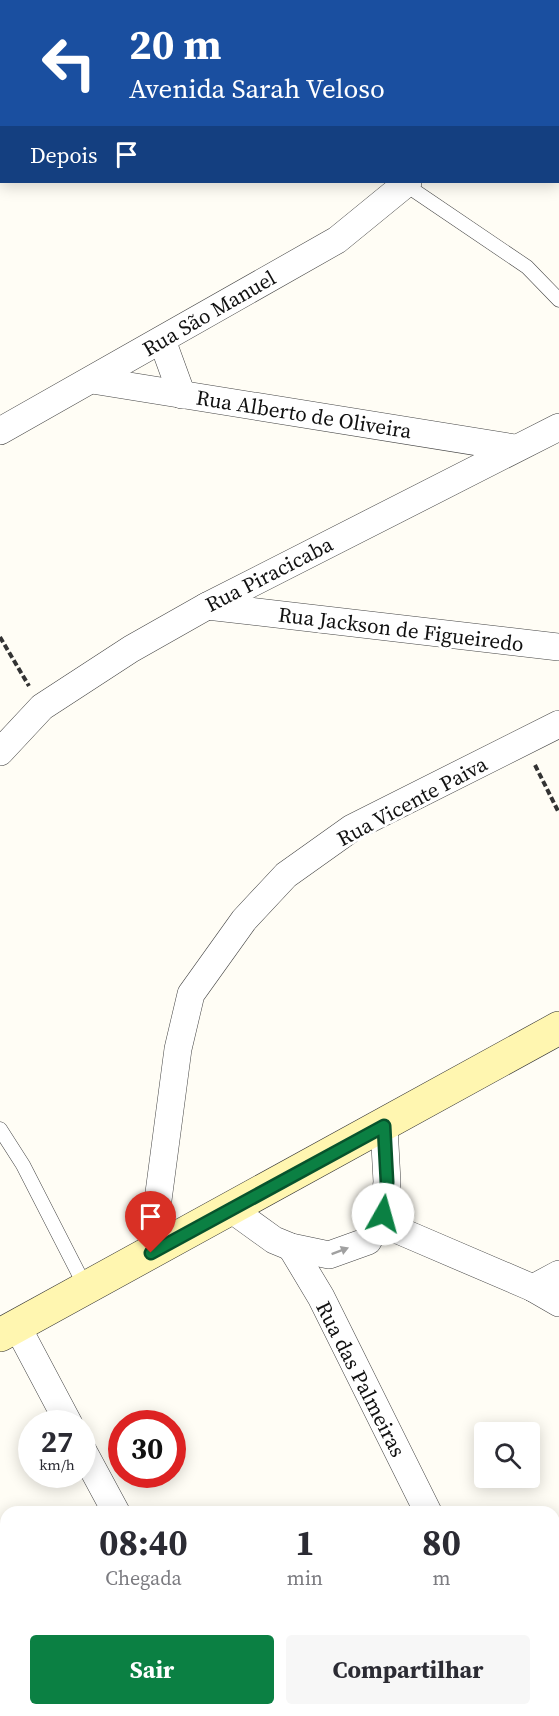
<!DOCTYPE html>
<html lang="pt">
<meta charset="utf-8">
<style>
:root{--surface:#fff;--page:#f7f7f7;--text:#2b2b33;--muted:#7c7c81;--accent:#0b8043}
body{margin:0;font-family:"Source Serif 4",serif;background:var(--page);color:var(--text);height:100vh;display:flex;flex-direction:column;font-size:22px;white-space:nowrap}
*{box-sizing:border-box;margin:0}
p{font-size:20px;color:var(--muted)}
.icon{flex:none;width:33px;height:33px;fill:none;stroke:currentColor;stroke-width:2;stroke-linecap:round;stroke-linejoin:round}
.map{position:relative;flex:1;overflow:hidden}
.panel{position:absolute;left:0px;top:1506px;width:560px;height:210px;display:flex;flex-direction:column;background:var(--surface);border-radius:18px 18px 0 0;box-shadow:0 3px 15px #0003}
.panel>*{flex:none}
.hud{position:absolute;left:0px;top:0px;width:560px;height:183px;box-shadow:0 3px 15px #0003;background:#1a4fa0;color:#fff;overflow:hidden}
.controls{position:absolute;left:474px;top:1422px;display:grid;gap:12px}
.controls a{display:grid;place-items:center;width:66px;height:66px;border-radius:6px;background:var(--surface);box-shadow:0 3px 15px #0003;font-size:30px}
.speed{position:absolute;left:18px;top:1410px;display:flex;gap:12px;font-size:30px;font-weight:700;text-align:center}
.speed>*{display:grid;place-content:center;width:78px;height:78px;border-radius:50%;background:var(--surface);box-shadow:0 3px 15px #0003;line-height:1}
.speed small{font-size:15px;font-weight:400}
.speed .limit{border:9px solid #d22;background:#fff;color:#111}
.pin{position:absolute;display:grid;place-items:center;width:51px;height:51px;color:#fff;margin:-62px -26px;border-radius:50% 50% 50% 0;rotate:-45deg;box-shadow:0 0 6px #0007}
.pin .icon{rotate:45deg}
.me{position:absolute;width:66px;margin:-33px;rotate:7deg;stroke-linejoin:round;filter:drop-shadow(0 0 4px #0008)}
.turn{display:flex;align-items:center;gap:21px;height:126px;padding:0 30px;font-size:27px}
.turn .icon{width:78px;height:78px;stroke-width:2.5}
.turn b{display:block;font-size:42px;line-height:51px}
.then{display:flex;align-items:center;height:57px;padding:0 30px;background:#0003;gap:12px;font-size:22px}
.eta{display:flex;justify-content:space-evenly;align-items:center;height:102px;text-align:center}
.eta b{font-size:36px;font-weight:700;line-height:42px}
.cta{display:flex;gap:12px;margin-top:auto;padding:12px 30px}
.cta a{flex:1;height:69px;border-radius:6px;background:var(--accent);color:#fff;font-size:24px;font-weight:700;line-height:69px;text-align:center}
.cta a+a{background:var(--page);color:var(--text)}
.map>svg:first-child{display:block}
</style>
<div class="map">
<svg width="559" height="1716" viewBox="0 0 559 1716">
<rect width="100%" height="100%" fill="#fffdf5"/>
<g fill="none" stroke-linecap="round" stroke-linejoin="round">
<g stroke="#444" stroke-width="15">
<g id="service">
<path d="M406 185 527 267 559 300"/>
<path d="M0 1129 23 1165 86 1288"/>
</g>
</g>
<g stroke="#444" stroke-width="28">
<g id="minor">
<path d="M175 0 176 2"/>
<path d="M200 2 201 0"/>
<path d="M514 2 515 0"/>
<path d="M0 130 2 129"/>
<path d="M162 340 182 395"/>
<path d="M92 380 515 448"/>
<path d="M0 431 337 240 408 182"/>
<path d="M207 606 559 647"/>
<path d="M0 752 42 707 131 649 207 606 559 427"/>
<path d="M231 1209 274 1240 291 1247 329 1255 368 1241 383 1214 387 1182 384 1126"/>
<path d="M379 1222 533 1288 559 1303"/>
<path d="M291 1247 321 1297 428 1512"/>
<path d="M151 1253 178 1049 191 994 244 920 286 875 352 828 559 724"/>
<path d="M533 1288 559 1274"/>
<path d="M17 1326 69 1424"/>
<path d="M82 1449 116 1512"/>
<path d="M223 1710 226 1716"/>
<path d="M527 1710 530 1716"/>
</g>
</g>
<g stroke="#333" stroke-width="34">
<path id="secondary" d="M0 1335 559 1028"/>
</g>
<g stroke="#333" stroke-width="4" stroke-dasharray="6 3" stroke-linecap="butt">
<path d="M0 637 29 686"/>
<path d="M535 765 559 813"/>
<path d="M554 1584 559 1581"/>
<path d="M295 1716 307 1710"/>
</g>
<use href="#service" stroke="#fff" stroke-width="14"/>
<use href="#minor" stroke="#fff" stroke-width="27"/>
<use href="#secondary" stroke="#fff6b0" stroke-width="33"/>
</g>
<defs><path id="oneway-solid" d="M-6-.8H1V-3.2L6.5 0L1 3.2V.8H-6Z" transform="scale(1.5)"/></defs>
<use fill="#a0a0a0" href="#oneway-solid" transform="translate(340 1251) rotate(-21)"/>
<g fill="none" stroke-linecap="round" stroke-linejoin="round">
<g stroke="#07532c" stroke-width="15">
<path id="route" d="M151 1253 384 1126 387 1182 383 1214"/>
</g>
<use href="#route" stroke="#0b8043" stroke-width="10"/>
</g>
<g text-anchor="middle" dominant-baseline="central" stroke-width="6" stroke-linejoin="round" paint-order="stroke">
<g font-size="21" fill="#111" stroke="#fff">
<text transform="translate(209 313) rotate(-30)">Rua São Manuel</text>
<text transform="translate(304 414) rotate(9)">Rua Alberto de Oliveira</text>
<text transform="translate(269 574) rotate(-27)">Rua Piracicaba</text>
<text transform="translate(401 629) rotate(7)">Rua Jackson de Figueiredo</text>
<text transform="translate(412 801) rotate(-28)">Rua Vicente Paiva</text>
<text transform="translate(361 1379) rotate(63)">Rua das Palmeiras</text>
</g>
</g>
</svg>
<div class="controls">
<a><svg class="icon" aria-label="search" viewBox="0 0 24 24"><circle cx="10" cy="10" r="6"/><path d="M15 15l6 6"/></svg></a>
</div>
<div class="speed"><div>27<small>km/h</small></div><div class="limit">30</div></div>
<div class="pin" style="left:151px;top:1253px;background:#d93025"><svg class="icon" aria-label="arrive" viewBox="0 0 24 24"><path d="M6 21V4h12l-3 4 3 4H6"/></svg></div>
<svg class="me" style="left:383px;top:1214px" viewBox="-20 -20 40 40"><circle r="19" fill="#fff"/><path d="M0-13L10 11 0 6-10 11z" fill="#0b8043"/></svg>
<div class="hud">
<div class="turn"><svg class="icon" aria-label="left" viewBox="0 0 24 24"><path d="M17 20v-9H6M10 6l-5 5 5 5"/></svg><div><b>20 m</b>Avenida Sarah Veloso</div></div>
<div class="then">Depois<svg class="icon" aria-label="arrive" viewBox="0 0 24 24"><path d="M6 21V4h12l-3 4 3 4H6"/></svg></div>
</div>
<section class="panel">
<div class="eta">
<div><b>08:40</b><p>Chegada</p></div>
<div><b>1</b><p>min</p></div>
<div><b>80</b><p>m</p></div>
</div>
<div class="cta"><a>Sair</a><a>Compartilhar</a></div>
</section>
</div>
